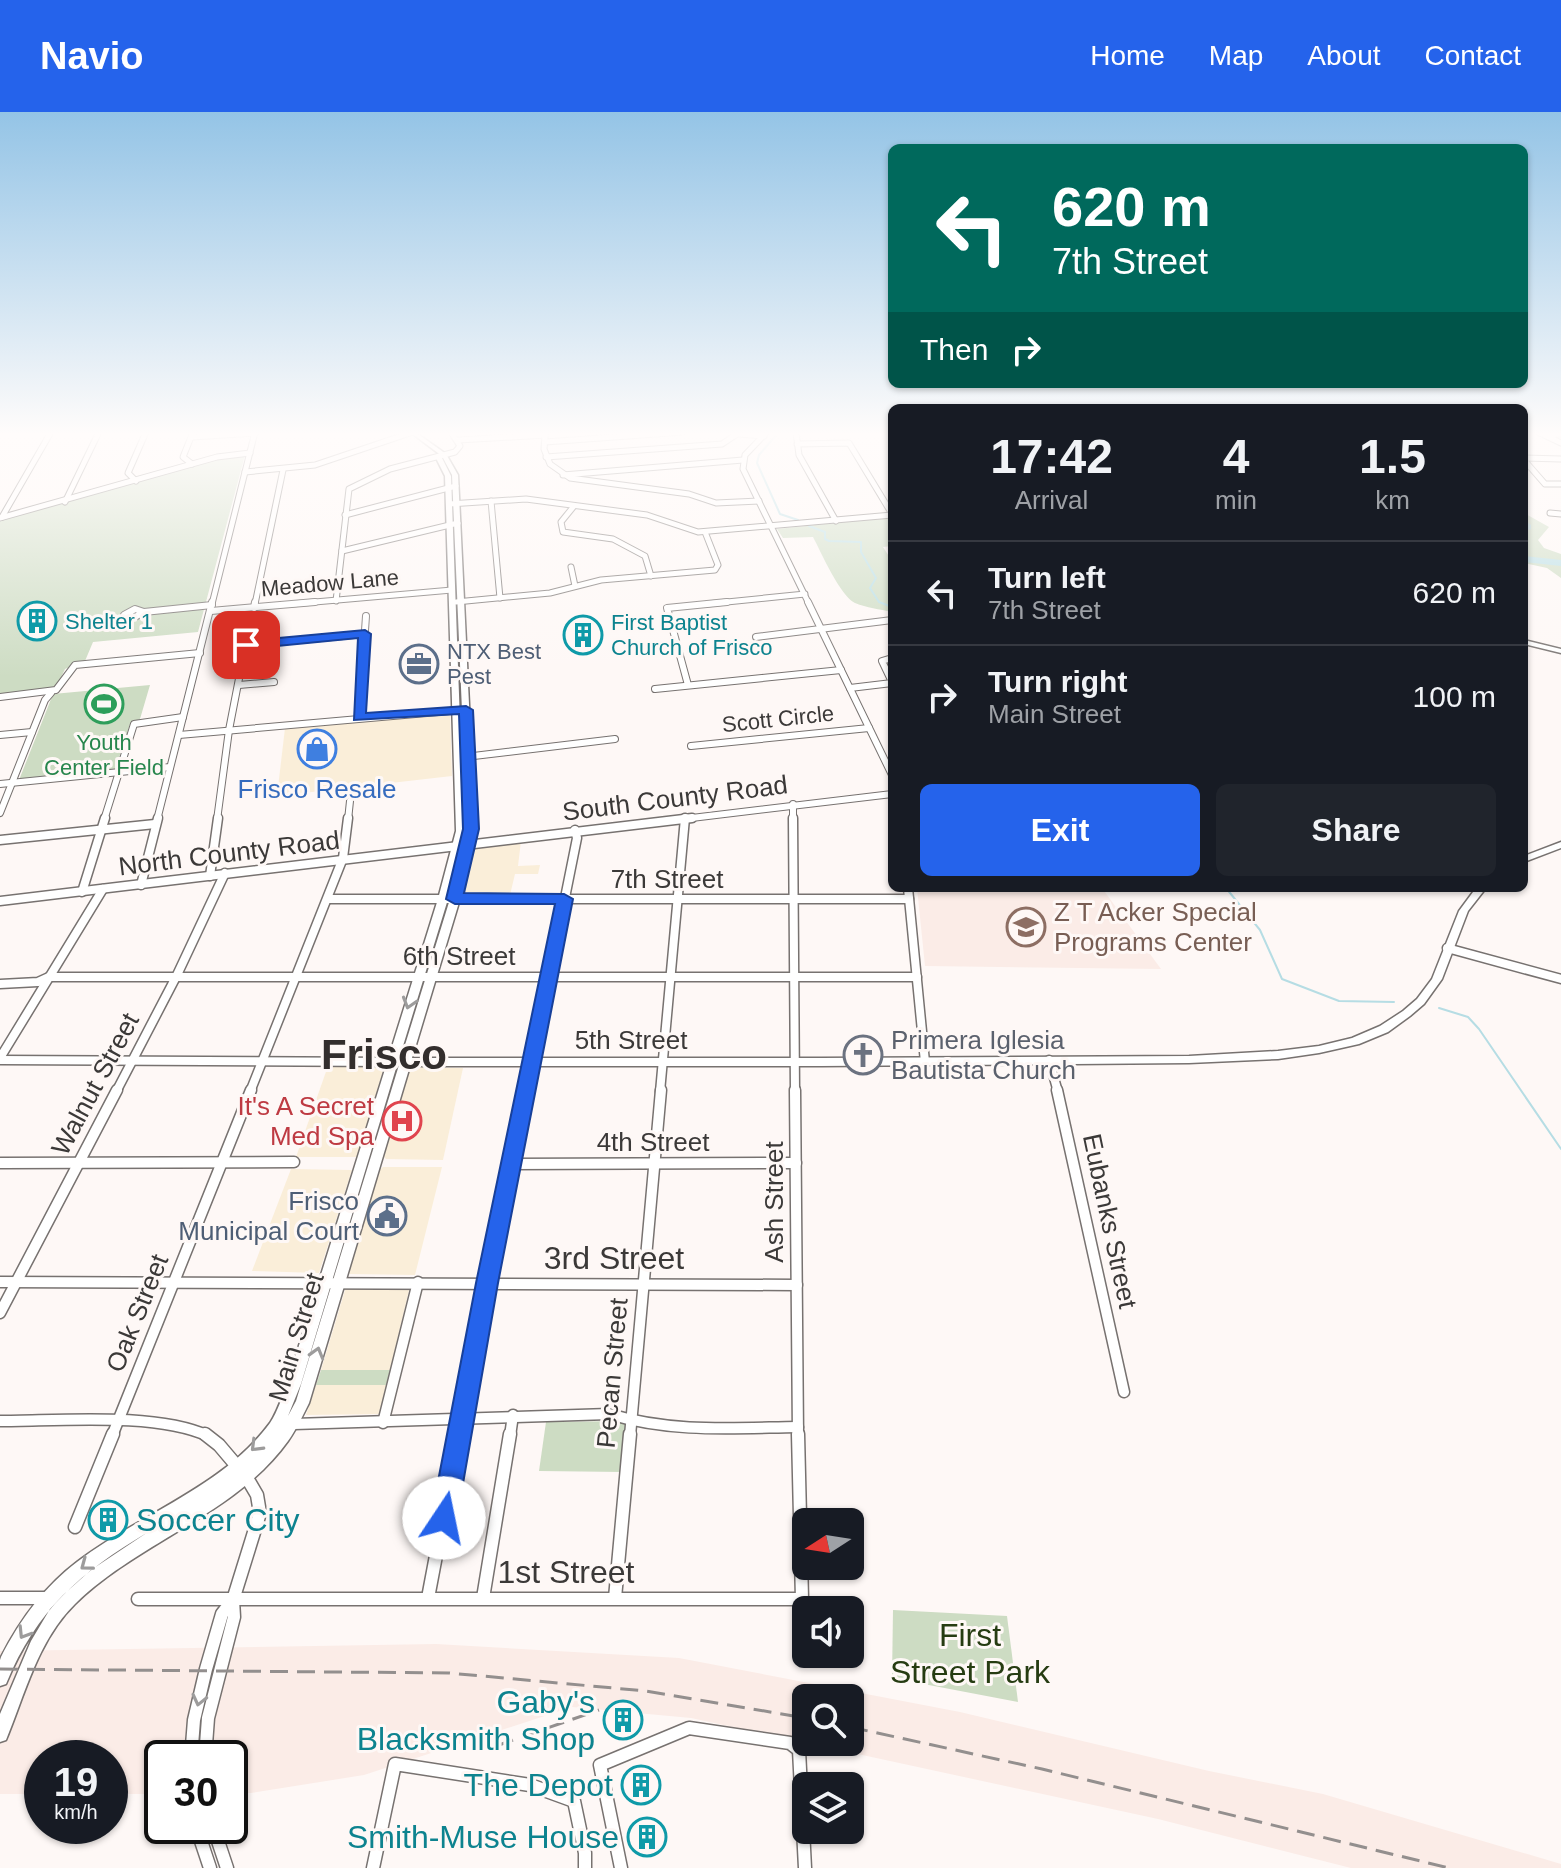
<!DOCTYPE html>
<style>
:root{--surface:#171b24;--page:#20242c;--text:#f1f3f6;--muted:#9ea1a6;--line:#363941;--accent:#2563eb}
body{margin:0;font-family:Arial,sans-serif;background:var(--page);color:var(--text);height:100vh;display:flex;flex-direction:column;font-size:30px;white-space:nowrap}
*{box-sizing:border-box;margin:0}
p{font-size:26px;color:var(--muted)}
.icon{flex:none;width:44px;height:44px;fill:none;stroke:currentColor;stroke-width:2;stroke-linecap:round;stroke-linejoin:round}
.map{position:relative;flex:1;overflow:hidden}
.drawer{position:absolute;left:888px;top:292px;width:640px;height:488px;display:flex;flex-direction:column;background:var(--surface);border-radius:12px;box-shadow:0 2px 6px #0004}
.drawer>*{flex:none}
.banner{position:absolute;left:888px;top:32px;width:640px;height:244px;border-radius:12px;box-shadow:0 2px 6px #0004;background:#00695c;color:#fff;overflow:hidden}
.needle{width:52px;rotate:258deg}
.fabs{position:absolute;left:792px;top:1396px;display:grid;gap:16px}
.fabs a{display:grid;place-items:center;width:72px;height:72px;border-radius:12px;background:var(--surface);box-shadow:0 2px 6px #0004;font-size:40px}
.speed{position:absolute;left:24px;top:1628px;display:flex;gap:16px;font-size:40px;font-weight:700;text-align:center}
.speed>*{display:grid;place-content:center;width:104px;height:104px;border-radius:50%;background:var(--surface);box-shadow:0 2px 6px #0004;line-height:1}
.speed small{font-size:20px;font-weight:400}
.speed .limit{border:4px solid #111;border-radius:12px;background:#fff;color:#111}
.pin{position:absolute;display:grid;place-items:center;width:68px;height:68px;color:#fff;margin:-34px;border-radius:16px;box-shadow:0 4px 12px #0006}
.me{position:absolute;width:88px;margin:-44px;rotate:11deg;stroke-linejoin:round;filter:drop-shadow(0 0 6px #0008)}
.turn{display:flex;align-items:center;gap:28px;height:168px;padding:0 32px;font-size:36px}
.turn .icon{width:104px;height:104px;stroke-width:2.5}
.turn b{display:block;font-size:56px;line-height:68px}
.then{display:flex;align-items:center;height:76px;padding:0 32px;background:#0003;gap:16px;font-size:30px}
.eta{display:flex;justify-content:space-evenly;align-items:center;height:136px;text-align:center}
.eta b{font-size:48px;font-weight:700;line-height:56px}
.cta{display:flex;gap:16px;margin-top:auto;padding:16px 32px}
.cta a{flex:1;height:92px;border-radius:12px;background:var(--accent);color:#fff;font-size:32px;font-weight:700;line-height:92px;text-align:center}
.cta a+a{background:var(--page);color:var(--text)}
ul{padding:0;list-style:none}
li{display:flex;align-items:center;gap:24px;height:104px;padding:0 32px;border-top:2px solid var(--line)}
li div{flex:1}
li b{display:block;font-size:30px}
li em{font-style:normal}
header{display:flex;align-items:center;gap:48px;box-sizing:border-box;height:112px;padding:0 40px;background:var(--accent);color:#fff}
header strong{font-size:38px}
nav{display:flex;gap:44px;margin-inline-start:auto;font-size:28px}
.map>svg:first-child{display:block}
</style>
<header>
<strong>Navio</strong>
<nav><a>Home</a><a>Map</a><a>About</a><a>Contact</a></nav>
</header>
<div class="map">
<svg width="1561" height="1756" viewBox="0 0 1561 1756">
<rect width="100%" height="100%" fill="#fef8f6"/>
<g fill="#faeed9">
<path d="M450 602 452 664 277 684 285 616Z"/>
<path d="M521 729 518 754 540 753 538 762H515L510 783 461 782 475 736Z"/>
<path d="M328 954H379L383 959 357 1045H296Z"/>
<path d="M413 955 463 956 443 1048 386 1047 382 1043 408 958Z"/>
<path d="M383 1055H442L415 1163 350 1162 347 1158 376 1061Z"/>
<path d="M291 1057 352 1058 319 1161 252 1159Z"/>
<path d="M410 1174 390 1258H321L346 1175Z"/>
<path d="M316 1273H386L379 1302 306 1303Z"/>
</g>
<g fill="#fbece7" fill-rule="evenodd">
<path d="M917 776H1102L1161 857 925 854Z"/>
<path d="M436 1532 679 1546 960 1600 1209 1659 1323 1682 1561 1752V1756H1351L1158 1707 691 1606 572 1595 364 1663 251 1681H230V1646H162V1682H110V1646H42V1682H0V1539ZM806 1586H850V1630H806Z"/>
</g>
<g fill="#cddcc3">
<path d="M245 343 198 520 93 530 85 549 65 557 57 574 50 579 0 584V406L221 345Z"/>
<path d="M1524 401 1549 415 1538 428 1544 436 1561 442V466L1547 456 1524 451Z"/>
<path d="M892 405V434L883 435 892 449V500C879 497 867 496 855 491 840 484 821 440 813 425L783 426 777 417Z"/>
<path d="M150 573 140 607 130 612 115 658 19 668 53 582Z"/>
<path d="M321 1258H390L386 1273H316Z"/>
<path d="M626 1309 623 1360 539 1359 546 1310Z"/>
<path d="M893 1498 1007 1504 1018 1590 892 1566Z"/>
</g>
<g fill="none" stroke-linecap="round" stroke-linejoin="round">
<g stroke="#b6dde4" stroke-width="2">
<path d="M779 320 759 343 757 351 780 402 798 408"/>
<path d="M809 414 825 420V427L829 429 861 430V440L876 466 870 476 879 490 892 495"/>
<path d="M1226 776 1260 818 1282 867 1339 889 1394 890"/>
<path d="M1439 896 1468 905 1479 917 1561 1037"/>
</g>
<g fill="#b6dde4" fill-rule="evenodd">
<path d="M1524 408 1531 413V417L1524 419Z"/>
<path d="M1524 444 1561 448V454L1524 450Z"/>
</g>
<g stroke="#777270" stroke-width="7">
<g id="minor-far4">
<path d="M767 320 745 343 743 357 809 492"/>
<path d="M796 320 799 343 836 409"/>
<path d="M1538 320 1561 331"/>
<path d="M739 322 764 324"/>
<path d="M1546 323 1561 322"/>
<path d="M192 325 255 321"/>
<path d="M458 328 545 323 544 337 550 352 570 366 689 382 716 391 759 389"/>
<path d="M545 330 683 320"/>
<path d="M797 332 849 331 892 402"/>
<path d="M546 345 722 332 740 320"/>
<path d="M1524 346 1561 347"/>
<path d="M1524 348 1545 372H1561"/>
<path d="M192 352 183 345 193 320"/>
<path d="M245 360 315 353 413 320"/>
<path d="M563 363 743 348"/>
<path d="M136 369 128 361 146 320"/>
<path d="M491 389 500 486"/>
<path d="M65 390 99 320"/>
<path d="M449 392 526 387 647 403 698 420 892 403"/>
<path d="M574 394 561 410 563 420 613 427 645 444 651 464"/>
<path d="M1550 401 1561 402"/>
<path d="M345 403 456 374"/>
<path d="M2 405 51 320"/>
<path d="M0 406 217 345 250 341"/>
<path d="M342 439 458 411"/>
<path d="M571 455 575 474"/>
<path d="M336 489 349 377 390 357 455 340 460 334 451 320"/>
<path d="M456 490 550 481 601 468 715 458 718 453 705 420"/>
<path d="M212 492 255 320"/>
<path d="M255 492 283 358"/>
<path d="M292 492 452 478"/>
<path d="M707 492 805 482"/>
</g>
</g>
<g stroke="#777270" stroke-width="8">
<g id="minor-far3">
<path d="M808 490 892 663"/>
<path d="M254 496 255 490"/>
<path d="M135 497 144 500 135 505 124 503Z"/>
<path d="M211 499 315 490"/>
<path d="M144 500 212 493"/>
<path d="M756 525 892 508"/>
<path d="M246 533 365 522"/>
<path d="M892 546 882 549 892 570"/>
<path d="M239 573 274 570"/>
<path d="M688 573 667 496 727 490"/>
<path d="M850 576 892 571"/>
<path d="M655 577 841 558"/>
<path d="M0 585 56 578 75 553 200 541"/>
<path d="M359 605 366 504"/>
<path d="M0 623 32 620"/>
<path d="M179 623 461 598"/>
<path d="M691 634 869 616"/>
<path d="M457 646 615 627"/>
<path d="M0 672 170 655"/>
<path d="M793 692V708"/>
<path d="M0 701 45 588 51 581"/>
<path d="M104 708 134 612 183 605"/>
<path d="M157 708 212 490"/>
<path d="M217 708 229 618 249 515"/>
<path d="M348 708 350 689"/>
<path d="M675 708 892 682"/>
</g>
</g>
<g stroke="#777270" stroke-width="11">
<g id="minor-far2">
<path d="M793 706 795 980"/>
<path d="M0 728 155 712"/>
<path d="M210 764 218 706"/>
<path d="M141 773 158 706"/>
<path d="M908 776 925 950"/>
<path d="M82 780 105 706"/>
<path d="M328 787H909"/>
<path d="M0 789 692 706"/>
<path d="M1447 836 1561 867"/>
<path d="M0 872 38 870 49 865H917"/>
<path d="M0 946 103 777"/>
<path d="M0 948 391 950"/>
<path d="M1049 948 1058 980"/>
<path d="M116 980 177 863 225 761"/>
<path d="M250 980 343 746 348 706"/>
<path d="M526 980 577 726 575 718"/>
<path d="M660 980 685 706"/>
</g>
</g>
<g stroke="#777270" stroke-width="13">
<g id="minor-far1">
<path d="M795 978 798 1324"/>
<path d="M1057 978 1124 1280"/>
<path d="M0 1051 294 1050"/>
<path d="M511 1052 796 1051"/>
<path d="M0 1170 797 1173"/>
<path d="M0 1201 117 978"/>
<path d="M0 1309C58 1309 156 1300 208 1324"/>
<path d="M383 1311 418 1170"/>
<path d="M294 1312 609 1302C673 1321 732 1316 798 1315"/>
<path d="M112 1324 251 978"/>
<path d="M458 1324 526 978"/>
<path d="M510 1324 513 1303"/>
<path d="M630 1324 661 978"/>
</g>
</g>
<g stroke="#777270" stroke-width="15">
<g id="minor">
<path d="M75 1415 113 1322"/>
<path d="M0 1486H47"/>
<path d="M428 1486 459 1322"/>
<path d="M483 1486 510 1322"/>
<path d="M615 1486 630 1322"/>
<path d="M138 1487H802L798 1322"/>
<path d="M191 1646 194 1608 206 1557 222 1502 233 1488 260 1401 257 1383 247 1366 219 1333 205 1322"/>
<path d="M205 1646 208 1606 234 1505 233 1488"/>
<path d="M196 1714 210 1756"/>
<path d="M213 1714 227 1756"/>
<path d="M373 1756 395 1652 530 1673 574 1689 585 1741V1756"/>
<path d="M621 1756 600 1653 689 1616 790 1631 799 1638 805 1756"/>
</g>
</g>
<g stroke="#777270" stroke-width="3">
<g id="major">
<path d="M410 320H415L446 342 458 363 475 717 460 787 412 946H821L1189 944 1278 939 1319 934 1352 926 1380 914 1403 899 1417 887 1432 867 1459 799 1476 776H1486L1468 799 1442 867 1424 892 1410 904 1388 920 1359 932 1319 941 1278 947 1189 951 821 954H410L309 1291C303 1303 296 1318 288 1329 236 1402 138 1430 75 1492 38 1528 25 1582 6 1628L0 1630V1602L31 1529 50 1497 63 1483 91 1458 148 1420C80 1461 37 1497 6 1572L0 1574V1548L1 1545C20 1508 44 1475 77 1450 139 1402 222 1376 270 1311 278 1299 282 1285 287 1272L438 787 456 719 445 364 436 346 439 344 442 346 451 364 464 719 448 787 399 947 401 946 450 787 467 717 452 363 442 344ZM397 953H399L296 1289 288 1304 301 1272Z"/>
<path d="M1524 528 1561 537V541L1524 532Z"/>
<path d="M1561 730V736L1524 750V744Z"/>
</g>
</g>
<use href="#minor-far4" stroke="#fff" stroke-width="5"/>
<use href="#minor-far3" stroke="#fff" stroke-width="6"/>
<use href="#minor-far2" stroke="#fff" stroke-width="8"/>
<use href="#minor-far1" stroke="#fff" stroke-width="10"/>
<use href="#minor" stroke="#fff" stroke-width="12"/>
<use href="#major" fill="#fff" fill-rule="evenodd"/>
<g stroke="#938f8e" stroke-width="3" stroke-dasharray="18 9" stroke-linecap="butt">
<path d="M0 1557 449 1561 646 1579 806 1606"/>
<path d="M850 1615 1042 1657 1449 1756"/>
<path d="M496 1634 599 1598"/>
</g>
</g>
<defs><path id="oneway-chevron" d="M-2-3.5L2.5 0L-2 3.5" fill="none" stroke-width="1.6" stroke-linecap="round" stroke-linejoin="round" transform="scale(2)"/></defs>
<g stroke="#9d9c9c">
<use href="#oneway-chevron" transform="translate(409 891) rotate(107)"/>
<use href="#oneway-chevron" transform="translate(317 1241) rotate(-74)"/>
<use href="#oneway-chevron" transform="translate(256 1334) rotate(135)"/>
<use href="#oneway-chevron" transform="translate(86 1453) rotate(143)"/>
<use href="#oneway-chevron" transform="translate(24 1521) rotate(122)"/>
<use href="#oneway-chevron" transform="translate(199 1588) rotate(103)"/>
</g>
<linearGradient id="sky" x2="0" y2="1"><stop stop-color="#94c4e6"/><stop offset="0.57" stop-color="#fffcfb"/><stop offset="1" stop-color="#fffcfb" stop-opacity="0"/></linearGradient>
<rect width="1561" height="565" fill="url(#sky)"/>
<path fill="#2563eb" stroke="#184099" stroke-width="2" d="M365 518 371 522 366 601 466 594 473 598 479 717 464 781 564 782 573 787 498 1171 457 1406 453 1415 444 1419 435 1415 431 1406 476 1171 555 792H455L446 787 463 717 459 602 354 608 358 526 246 537 239 533 246 529Z"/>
<defs>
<g id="building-ring" transform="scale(2)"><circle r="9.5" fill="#fef8f6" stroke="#0f9aa8" stroke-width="1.5"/><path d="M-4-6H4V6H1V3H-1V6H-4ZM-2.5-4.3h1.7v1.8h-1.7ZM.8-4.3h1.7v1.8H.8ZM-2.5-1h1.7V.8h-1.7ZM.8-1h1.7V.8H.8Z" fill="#0f9aa8"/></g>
<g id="office-ring" transform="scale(2)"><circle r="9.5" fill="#fef8f6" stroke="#5c6f8a" stroke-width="1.5"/><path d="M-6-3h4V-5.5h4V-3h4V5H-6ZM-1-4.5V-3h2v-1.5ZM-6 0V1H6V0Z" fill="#5c6f8a"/></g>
<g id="stadium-ring" transform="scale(2)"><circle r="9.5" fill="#fef8f6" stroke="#2e9e5b" stroke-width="1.5"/><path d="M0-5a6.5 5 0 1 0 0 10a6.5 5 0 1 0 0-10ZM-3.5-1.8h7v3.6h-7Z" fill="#2e9e5b"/></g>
<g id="shop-ring" transform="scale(2)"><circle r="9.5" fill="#fef8f6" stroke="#3f7fe0" stroke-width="1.5"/><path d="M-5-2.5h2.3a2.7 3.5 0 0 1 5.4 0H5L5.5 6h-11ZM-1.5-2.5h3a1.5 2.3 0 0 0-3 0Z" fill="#3f7fe0"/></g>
<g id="school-ring" transform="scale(2)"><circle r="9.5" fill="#fef8f6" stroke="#8d6e63" stroke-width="1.5"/><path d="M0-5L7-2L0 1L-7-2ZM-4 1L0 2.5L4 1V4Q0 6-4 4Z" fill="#8d6e63"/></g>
<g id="church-ring" transform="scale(2)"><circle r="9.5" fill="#fef8f6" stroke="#6b7280" stroke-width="1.5"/><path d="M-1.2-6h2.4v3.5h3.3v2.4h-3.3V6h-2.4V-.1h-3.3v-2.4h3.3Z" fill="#6b7280"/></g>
<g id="hospital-ring" transform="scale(2)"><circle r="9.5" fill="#fef8f6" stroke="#e0444e" stroke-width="1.5"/><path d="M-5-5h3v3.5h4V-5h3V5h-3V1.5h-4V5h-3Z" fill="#e0444e"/></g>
<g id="civic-ring" transform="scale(2)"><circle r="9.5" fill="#fef8f6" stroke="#5c6f8a" stroke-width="1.5"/><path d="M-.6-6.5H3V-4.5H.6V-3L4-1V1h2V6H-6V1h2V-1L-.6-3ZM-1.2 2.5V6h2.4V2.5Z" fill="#5c6f8a"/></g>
</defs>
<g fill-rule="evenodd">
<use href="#building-ring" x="37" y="509"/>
<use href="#building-ring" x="583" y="523"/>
<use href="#office-ring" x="419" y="552"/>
<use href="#stadium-ring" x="104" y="592"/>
<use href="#shop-ring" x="317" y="637"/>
<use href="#school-ring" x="1026" y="815"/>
<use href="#church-ring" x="863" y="943"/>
<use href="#hospital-ring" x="402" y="1009"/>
<use href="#civic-ring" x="387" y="1104"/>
<use href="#building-ring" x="108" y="1408"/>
<use href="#building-ring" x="623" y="1608"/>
<use href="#building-ring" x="641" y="1673"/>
<use href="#building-ring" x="647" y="1725"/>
</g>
<g text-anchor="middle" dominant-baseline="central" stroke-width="6" stroke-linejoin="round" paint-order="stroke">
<g font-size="22" fill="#3b3938" stroke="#fef8f6">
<text transform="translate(330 471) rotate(-5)">Meadow Lane</text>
<text transform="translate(778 607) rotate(-6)">Scott Circle</text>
</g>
<g font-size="22" fill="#0d838f" stroke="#fef8f6" text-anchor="start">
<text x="65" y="509">Shelter 1</text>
<text x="611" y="510">First Baptist<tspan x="611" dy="25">Church of Frisco</tspan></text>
</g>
<g font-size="22" fill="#4e5e75" stroke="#fef8f6" text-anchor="start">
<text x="447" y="539">NTX Best<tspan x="447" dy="25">Pest</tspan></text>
</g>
<g font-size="22" fill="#27864d" stroke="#fef8f6">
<text x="104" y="630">Youth<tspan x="104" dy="25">Center Field</tspan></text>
</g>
<g font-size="26" fill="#366cbe" stroke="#fef8f6">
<text x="317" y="677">Frisco Resale</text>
</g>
<g font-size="26" fill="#3b3938" stroke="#fef8f6">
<text transform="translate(675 686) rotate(-7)">South County Road</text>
<text transform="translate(229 741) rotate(-7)">North County Road</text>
<text x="667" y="767">7th Street</text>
<text x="459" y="844">6th Street</text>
<text x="631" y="928">5th Street</text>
<text transform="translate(95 972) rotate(-62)">Walnut Street</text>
<text x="653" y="1030">4th Street</text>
<text transform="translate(774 1090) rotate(-90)">Ash Street</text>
<text transform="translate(1110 1109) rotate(78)">Eubanks Street</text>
<text transform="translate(137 1201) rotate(-68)">Oak Street</text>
<text transform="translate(296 1225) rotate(-73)">Main Street</text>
<text transform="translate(612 1261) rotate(-85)">Pecan Street</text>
</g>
<g font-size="26" fill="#785e54" stroke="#fef8f6" text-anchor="start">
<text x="1054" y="800">Z T Acker Special<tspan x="1054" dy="30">Programs Center</tspan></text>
</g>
<g font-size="26" fill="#5b616d" stroke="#fef8f6" text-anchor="start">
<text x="891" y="928">Primera Iglesia<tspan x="891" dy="30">Bautista Church</tspan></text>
</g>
<g font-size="26" fill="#be3a42" stroke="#fef8f6" text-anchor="end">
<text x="374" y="994">It's A Secret<tspan x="374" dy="30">Med Spa</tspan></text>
</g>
<g font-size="26" fill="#4e5e75" stroke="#fef8f6" text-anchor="end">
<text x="359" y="1089">Frisco<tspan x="359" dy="30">Municipal Court</tspan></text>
</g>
<g font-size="32" fill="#3b3938" stroke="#fef8f6">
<text x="614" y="1146">3rd Street</text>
<text x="566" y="1460">1st Street</text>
</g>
<g font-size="32" fill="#0d838f" stroke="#fef8f6" text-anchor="end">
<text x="136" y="1408" text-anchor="start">Soccer City</text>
<text x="595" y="1590">Gaby's<tspan x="595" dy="37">Blacksmith Shop</tspan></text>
<text x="613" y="1673">The Depot</text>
<text x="619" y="1725">Smith-Muse House</text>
</g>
<g font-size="32" fill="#263c12" stroke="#fef8f6">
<text x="970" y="1523">First<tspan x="970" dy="37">Street Park</tspan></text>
</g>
<g font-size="42" font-weight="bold" fill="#332e2d" stroke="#fef8f6">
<text x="384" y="942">Frisco</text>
</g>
</g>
</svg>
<div class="fabs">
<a><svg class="needle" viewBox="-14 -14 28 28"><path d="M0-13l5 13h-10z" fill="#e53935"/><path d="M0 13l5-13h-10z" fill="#9ea1a6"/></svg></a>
<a><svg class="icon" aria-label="sound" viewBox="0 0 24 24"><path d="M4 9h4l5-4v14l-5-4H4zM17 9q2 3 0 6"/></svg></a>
<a><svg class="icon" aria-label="search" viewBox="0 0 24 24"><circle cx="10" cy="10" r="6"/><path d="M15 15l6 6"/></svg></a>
<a><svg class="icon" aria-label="layers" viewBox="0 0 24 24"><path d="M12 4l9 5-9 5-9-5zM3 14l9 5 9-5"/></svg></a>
</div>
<div class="speed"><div>19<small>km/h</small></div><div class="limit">30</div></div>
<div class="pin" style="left:246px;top:533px;background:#d93025"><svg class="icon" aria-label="arrive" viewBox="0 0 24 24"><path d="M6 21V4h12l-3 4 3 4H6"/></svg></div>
<svg class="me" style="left:444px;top:1406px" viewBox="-20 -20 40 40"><circle r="19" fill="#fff"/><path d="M0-13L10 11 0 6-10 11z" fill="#2563eb"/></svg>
<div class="banner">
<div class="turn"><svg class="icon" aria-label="left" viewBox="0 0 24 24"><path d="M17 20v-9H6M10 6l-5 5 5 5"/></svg><div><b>620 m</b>7th Street</div></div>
<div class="then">Then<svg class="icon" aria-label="right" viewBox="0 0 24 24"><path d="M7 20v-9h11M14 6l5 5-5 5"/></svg></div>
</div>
<section class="drawer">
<div class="eta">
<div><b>17:42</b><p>Arrival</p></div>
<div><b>4</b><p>min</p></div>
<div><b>1.5</b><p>km</p></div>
</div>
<ul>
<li><svg class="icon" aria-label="left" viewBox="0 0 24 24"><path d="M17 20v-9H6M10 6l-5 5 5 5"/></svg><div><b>Turn left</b><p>7th Street</p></div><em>620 m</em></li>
<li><svg class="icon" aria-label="right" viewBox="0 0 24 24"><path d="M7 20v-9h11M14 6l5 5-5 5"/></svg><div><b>Turn right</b><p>Main Street</p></div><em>100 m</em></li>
</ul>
<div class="cta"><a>Exit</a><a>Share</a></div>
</section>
</div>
